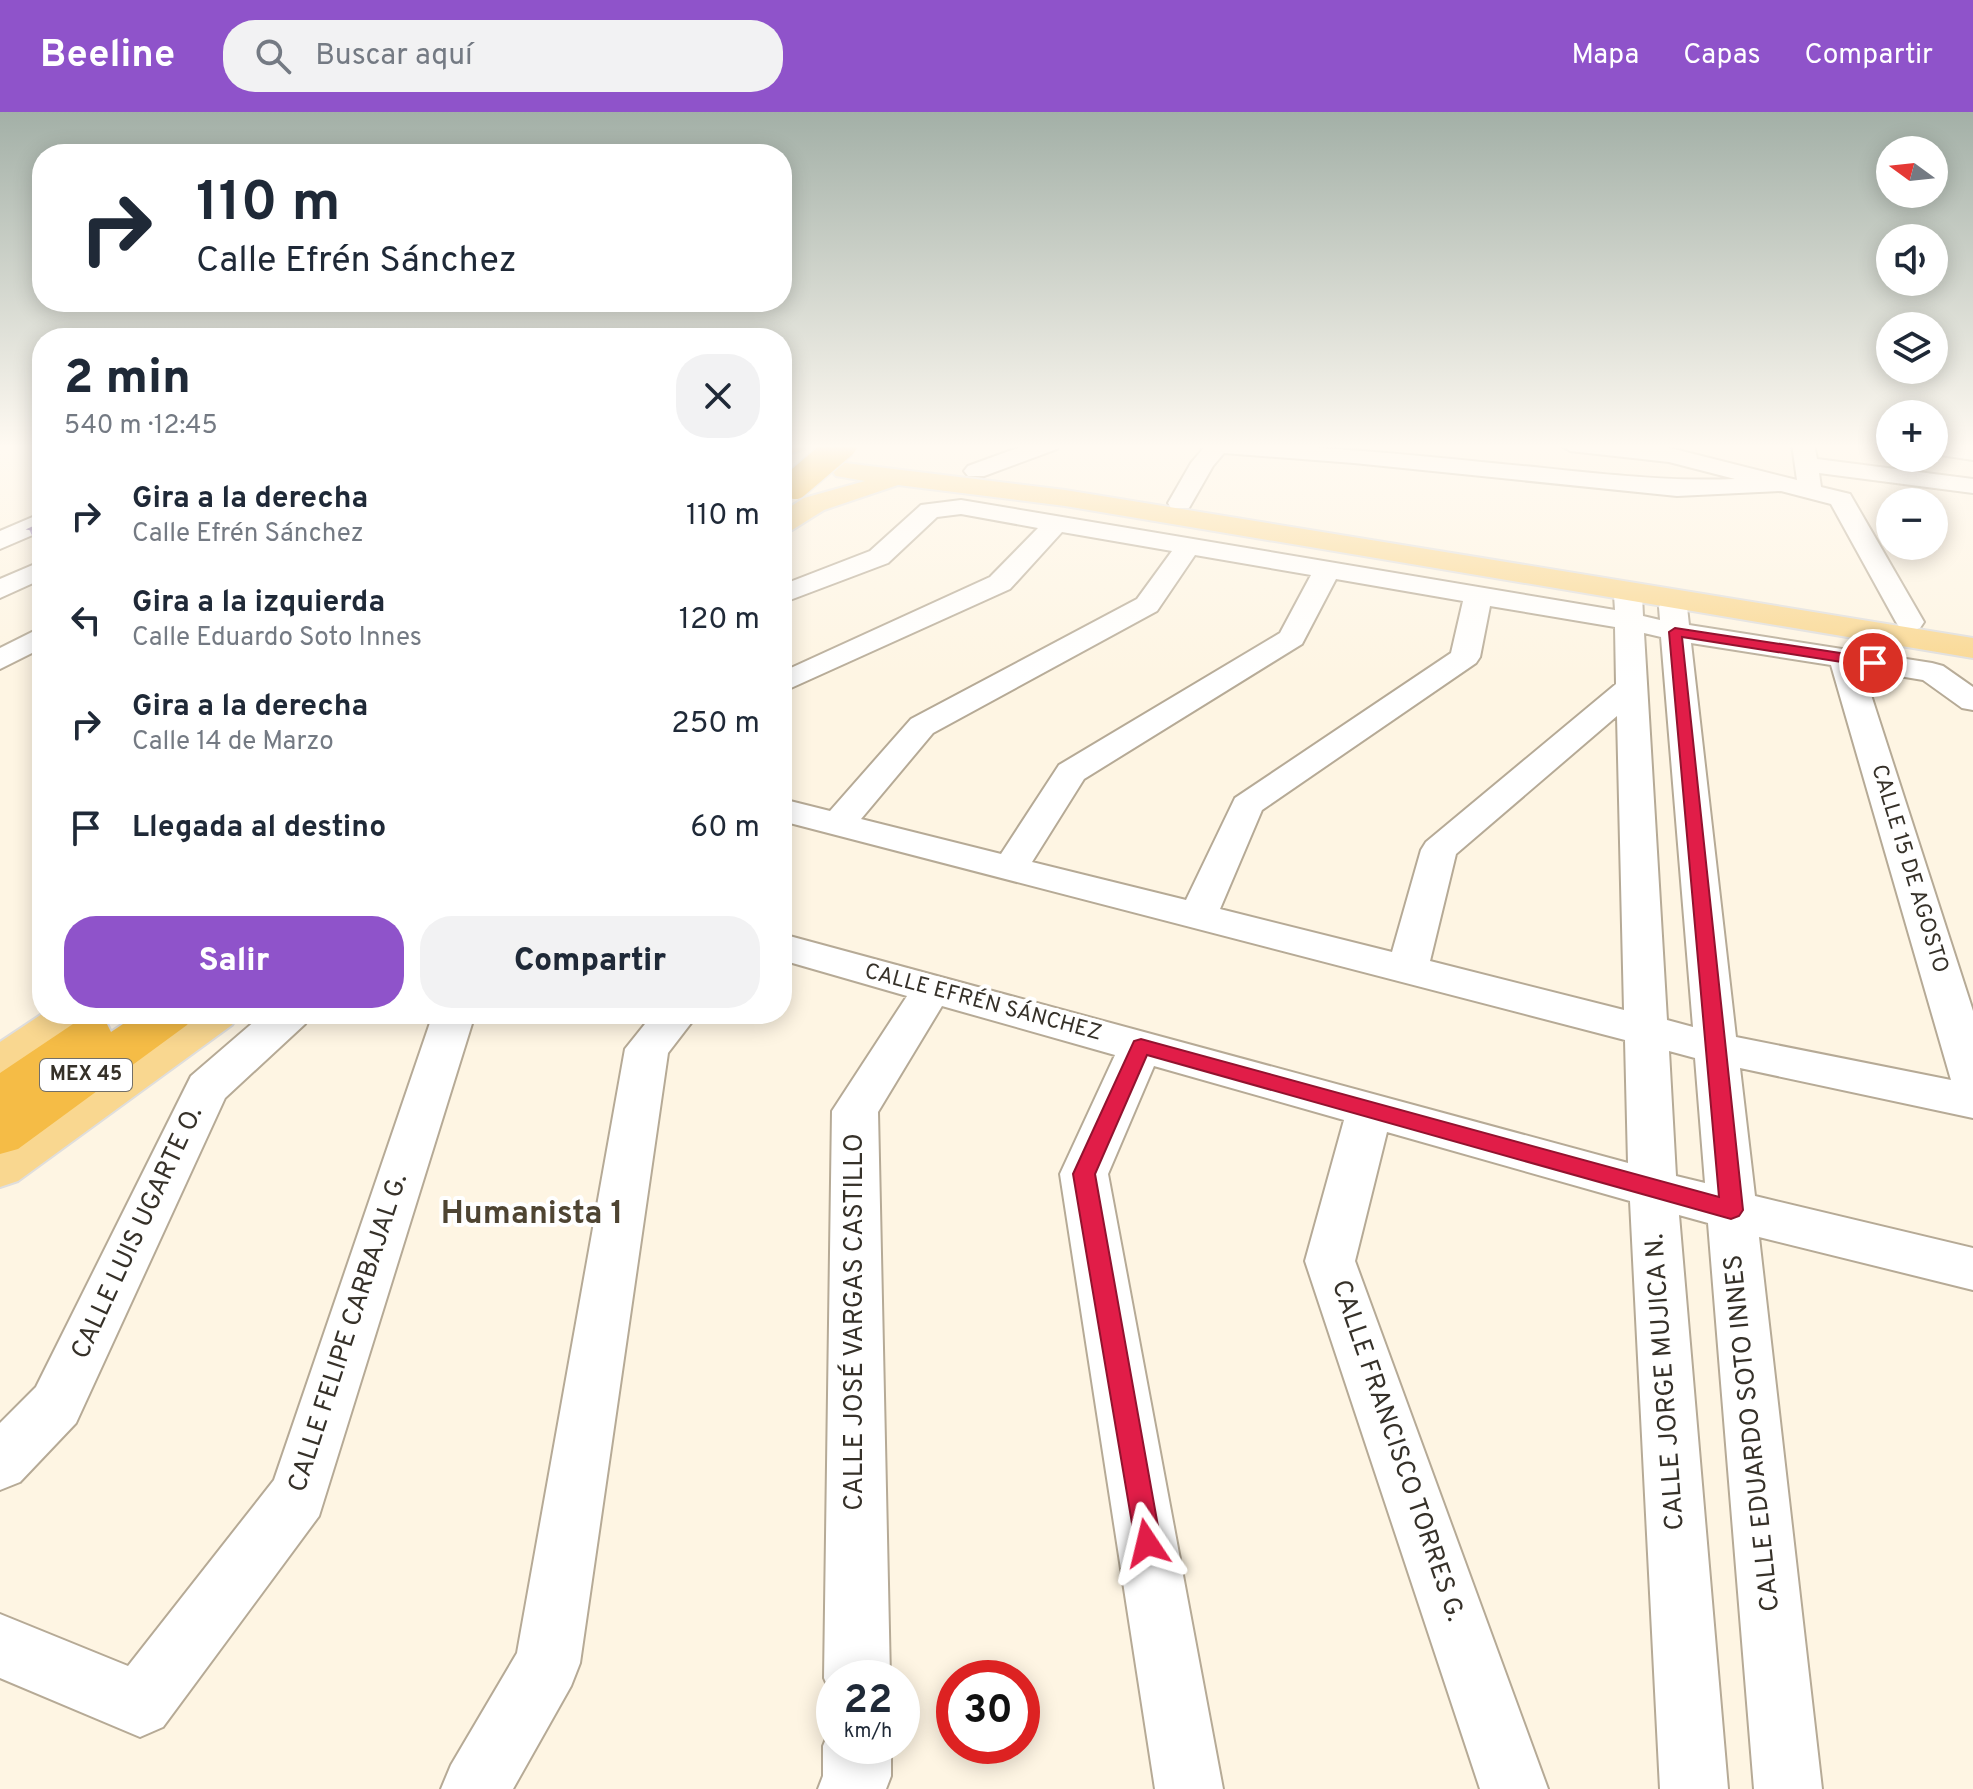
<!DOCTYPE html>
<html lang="es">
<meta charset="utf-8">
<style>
:root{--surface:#fff;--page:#f2f2f3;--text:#1f2937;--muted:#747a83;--accent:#8f53ca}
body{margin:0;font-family:Overpass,sans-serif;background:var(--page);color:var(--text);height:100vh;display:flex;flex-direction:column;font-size:30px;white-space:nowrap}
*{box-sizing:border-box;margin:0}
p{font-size:26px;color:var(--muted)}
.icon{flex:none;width:44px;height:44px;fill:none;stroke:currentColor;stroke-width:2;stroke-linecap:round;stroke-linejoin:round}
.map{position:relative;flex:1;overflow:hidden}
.drawer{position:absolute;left:32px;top:216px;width:760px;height:696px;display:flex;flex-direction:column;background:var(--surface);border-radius:32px;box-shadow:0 4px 20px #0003}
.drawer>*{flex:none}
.banner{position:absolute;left:32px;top:32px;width:760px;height:168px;border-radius:32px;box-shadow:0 4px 20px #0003;background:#fff;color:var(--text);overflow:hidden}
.needle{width:52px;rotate:285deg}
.controls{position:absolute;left:1876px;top:24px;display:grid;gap:16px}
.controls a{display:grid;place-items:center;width:72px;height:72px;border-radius:50%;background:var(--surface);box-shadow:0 4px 20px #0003;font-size:40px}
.speed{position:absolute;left:816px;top:1548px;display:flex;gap:16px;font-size:40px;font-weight:700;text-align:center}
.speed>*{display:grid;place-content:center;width:104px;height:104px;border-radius:50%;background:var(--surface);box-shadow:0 4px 20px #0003;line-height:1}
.speed small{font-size:20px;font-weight:400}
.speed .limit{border:12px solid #d22;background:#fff;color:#111}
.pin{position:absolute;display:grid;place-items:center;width:68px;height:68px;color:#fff;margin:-34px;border:4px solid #fff;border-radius:50%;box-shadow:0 2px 8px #0007}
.me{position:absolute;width:88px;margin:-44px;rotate:350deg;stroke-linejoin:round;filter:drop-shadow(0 0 6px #0008)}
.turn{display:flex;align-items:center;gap:28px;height:168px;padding:0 32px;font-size:36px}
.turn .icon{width:104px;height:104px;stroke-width:2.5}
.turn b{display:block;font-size:56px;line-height:68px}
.round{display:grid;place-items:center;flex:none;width:84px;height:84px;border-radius:32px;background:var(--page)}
.summary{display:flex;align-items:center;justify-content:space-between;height:136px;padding:0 32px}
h1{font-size:48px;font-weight:800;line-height:60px}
.cta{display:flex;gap:16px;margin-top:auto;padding:16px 32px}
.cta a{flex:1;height:92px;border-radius:32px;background:var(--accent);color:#fff;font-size:32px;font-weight:800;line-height:92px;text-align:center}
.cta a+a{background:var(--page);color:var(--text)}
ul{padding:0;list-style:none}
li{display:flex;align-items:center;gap:24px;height:104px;padding:0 32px}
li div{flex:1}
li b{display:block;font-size:30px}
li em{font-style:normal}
header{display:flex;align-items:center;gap:48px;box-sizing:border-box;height:112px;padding:0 40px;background:var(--accent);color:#fff}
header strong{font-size:38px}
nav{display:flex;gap:44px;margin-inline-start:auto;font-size:28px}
.search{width:560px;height:72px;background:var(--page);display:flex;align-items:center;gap:20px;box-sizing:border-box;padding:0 28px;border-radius:32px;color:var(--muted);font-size:30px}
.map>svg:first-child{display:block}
</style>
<header>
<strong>Beeline</strong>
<div class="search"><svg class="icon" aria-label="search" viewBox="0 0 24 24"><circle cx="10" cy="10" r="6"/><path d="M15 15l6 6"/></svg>Buscar aquí</div>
<nav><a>Mapa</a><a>Capas</a><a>Compartir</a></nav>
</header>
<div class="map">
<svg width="1973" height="1677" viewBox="0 0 1973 1677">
<rect width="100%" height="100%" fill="#fef5e3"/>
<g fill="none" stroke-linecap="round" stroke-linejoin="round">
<g stroke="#b6aa96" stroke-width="4">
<g id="minor">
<path d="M1028 332H1060L1057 337 984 364H968L964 359 968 354Z"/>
<path d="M1207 332C1313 332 1418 344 1523 354 1594 361 1664 370 1735 367L1669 350 1570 339 1559 332H1632L1670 336 1797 368 1792 332H1814L1817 347 1973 367V381L1819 361 1821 375 1850 382 1924 510 1920 516 1910 519 1900 516 1896 510 1831 392 1781 379 1677 384 1354 351 1224 341 1213 354 1189 396H1171L1168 391 1191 351Z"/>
<path d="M1934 332 1973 334V348L1934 342Z"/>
<path d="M961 388 1615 498 1614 483 1618 477 1628 475 1638 477 1642 483 1643 504 1660 508 1659 495 1663 489 1673 487 1683 489 1687 495 1689 513 1932 551 1943 554 1973 575V598L1962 596 1923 568 1863 558 1973 899V1006L1740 956 1755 1084 1973 1136V1178L1759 1125 1822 1677H1754L1708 1111 1679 1103 1728 1677H1660L1630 1089 1387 1020 1355 1149 1548 1677H1480L1305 1149 1344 1008 1154 954 1108 1062 1223 1677H1155L1060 1062 1115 943 942 894 878 1000 890 1566H834V1589L824 1566 832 999 907 884 782 848V822L1628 1051 1625 928 782 709V687L830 699 911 607 1137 487 1172 439 1062 420 1010 477 782 580V560L990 465 1038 416 961 402 937 405 888 451 782 491V473L870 439 921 393ZM1195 443 1311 463 1280 521 1059 653 1001 742 861 707 933 621 1157 499ZM1336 467 1463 489 1451 541 1235 686 1186 788 1032 750 1084 667 1302 532ZM1490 494 1615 515 1616 572 1426 730 1421 738 1392 840 1220 797 1262 698 1476 551 1480 545ZM1644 521 1661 525 1693 915 1667 908ZM1691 531 1831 553 1951 968 1736 925ZM1617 604 1624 898 1430 849 1456 742ZM1669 939 1695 946 1705 1071 1676 1064Z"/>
<path d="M42 401V419L0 437V419Z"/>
<path d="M42 449V467L0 486V467Z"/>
<path d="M42 515V536L0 557V536Z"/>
<path d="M263 902H311L305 912 225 986 76 1311 20 1370 0 1378V1311L36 1275 185 976 191 964Z"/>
<path d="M433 902H475L319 1404 163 1615 140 1625 0 1566V1502L128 1554 274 1368Z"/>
<path d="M653 902H698L668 941 580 1551 571 1574 513 1677H441L451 1653 517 1541 625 937Z"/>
<path d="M833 1610 834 1634H891V1664L886 1677H818L823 1664V1634Z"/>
</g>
</g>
<g stroke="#dfdedd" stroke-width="4">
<g id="major">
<path d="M782 332H807L804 337 782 344Z"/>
<path d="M845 351 1065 378 1973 526V546L1065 394 898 373 824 398 792 418 782 420V400L804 386 865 369 836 364 832 359 836 354Z"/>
<path d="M42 902H99L92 913 17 965 0 970V930Z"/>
<path d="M183 902H239L232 913 18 1069 0 1075V1028Z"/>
</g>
</g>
<g stroke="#dfdedd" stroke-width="4">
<path id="highway" d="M138 902H194L187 913 18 1037 0 1042V961L73 912 90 907 107 912 111 920Z"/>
</g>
<use href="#minor" fill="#fff" fill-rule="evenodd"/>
<use href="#major" fill="#f9d790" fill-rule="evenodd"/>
<use href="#highway" fill="#f5bc46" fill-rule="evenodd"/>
<g stroke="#dfdedd" stroke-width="31" stroke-linecap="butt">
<path id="highway-bridge" d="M795 373 843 332"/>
</g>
<use href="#highway-bridge" stroke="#f5bc46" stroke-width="28"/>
</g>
<path fill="#af94d0" d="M42 411V439H39L29 417Z"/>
<path fill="#cbacf2" stroke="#8e78a9" stroke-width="2" d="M42 411V419L29 417Z"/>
<linearGradient id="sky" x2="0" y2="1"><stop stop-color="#a3b0a7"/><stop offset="0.59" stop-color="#fffaf2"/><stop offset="1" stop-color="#fffaf2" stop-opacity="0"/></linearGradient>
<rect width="1973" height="567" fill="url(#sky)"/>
<path fill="#e11d48" stroke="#92132f" stroke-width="2" d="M1675 516 1873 546 1880 551 1873 555 1682 525 1743 1098 1739 1104 1731 1107 1147 943 1095 1062 1161 1431 1157 1441 1147 1445 1137 1441 1073 1062 1134 929 1141 927 1719 1085 1669 520Z"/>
<g text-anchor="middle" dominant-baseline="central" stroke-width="8" stroke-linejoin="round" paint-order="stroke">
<rect fill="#fff" stroke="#726f69" stroke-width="2" x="40" y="947" width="92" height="32" rx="6"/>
<g font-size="20" font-weight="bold" fill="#363129">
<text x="86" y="963">MEX 45</text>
</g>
<g font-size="22" fill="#363129" stroke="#fff">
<text transform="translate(1909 757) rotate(73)">CALLE 15 DE AGOSTO</text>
<text transform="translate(983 891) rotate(15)">CALLE EFRÉN SÁNCHEZ</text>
</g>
<g font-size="26" fill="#363129" stroke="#fff">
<text transform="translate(138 1121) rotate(-65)">CALLE LUIS UGARTE O.</text>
<text transform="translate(855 1210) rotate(-90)">CALLE JOSÉ VARGAS CASTILLO</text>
<text transform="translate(349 1221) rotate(-72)">CALLE FELIPE CARBAJAL G.</text>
<text transform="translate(1666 1270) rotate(-94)">CALLE JORGE MUJICA N.</text>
<text transform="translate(1753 1321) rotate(-96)">CALLE EDUARDO SOTO INNES</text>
<text transform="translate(1397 1339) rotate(71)">CALLE FRANCISCO TORRES G.</text>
</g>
<g font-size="32" font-weight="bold" fill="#4e4432" stroke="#fff">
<text x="532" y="1103">Humanista 1</text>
</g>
</g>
</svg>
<div class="controls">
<a><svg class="needle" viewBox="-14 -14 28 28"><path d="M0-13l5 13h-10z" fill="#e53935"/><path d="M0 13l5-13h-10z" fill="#747a83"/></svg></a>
<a><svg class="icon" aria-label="sound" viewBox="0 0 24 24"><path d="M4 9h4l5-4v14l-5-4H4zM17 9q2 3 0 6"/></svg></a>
<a><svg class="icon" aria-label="layers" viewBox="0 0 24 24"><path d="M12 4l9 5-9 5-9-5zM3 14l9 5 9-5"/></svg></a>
<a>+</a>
<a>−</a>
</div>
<div class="speed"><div>22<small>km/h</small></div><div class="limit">30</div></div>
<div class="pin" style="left:1873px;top:551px;background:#d93025"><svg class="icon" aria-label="arrive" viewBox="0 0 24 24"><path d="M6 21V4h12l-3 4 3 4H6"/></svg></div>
<svg class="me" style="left:1147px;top:1431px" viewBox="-20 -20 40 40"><path d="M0-17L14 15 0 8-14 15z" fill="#e11d48" stroke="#fff" stroke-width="4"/></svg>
<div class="banner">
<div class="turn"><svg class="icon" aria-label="right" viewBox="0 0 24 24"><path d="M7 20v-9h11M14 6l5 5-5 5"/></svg><div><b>110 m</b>Calle Efrén Sánchez</div></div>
</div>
<section class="drawer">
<div class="summary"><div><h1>2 min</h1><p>540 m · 12:45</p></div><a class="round"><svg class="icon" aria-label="close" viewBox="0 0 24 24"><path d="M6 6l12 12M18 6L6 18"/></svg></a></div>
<ul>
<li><svg class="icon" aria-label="right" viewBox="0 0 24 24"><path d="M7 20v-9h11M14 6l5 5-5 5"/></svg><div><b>Gira a la derecha</b><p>Calle Efrén Sánchez</p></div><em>110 m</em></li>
<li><svg class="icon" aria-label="left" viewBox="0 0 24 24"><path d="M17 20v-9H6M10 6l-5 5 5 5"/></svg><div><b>Gira a la izquierda</b><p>Calle Eduardo Soto Innes</p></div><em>120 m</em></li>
<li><svg class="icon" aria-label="right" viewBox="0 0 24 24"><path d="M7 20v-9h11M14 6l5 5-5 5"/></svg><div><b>Gira a la derecha</b><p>Calle 14 de Marzo</p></div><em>250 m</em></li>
<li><svg class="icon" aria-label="arrive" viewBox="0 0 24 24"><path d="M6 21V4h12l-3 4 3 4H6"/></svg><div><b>Llegada al destino</b></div><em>60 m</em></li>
</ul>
<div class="cta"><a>Salir</a><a>Compartir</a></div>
</section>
</div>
